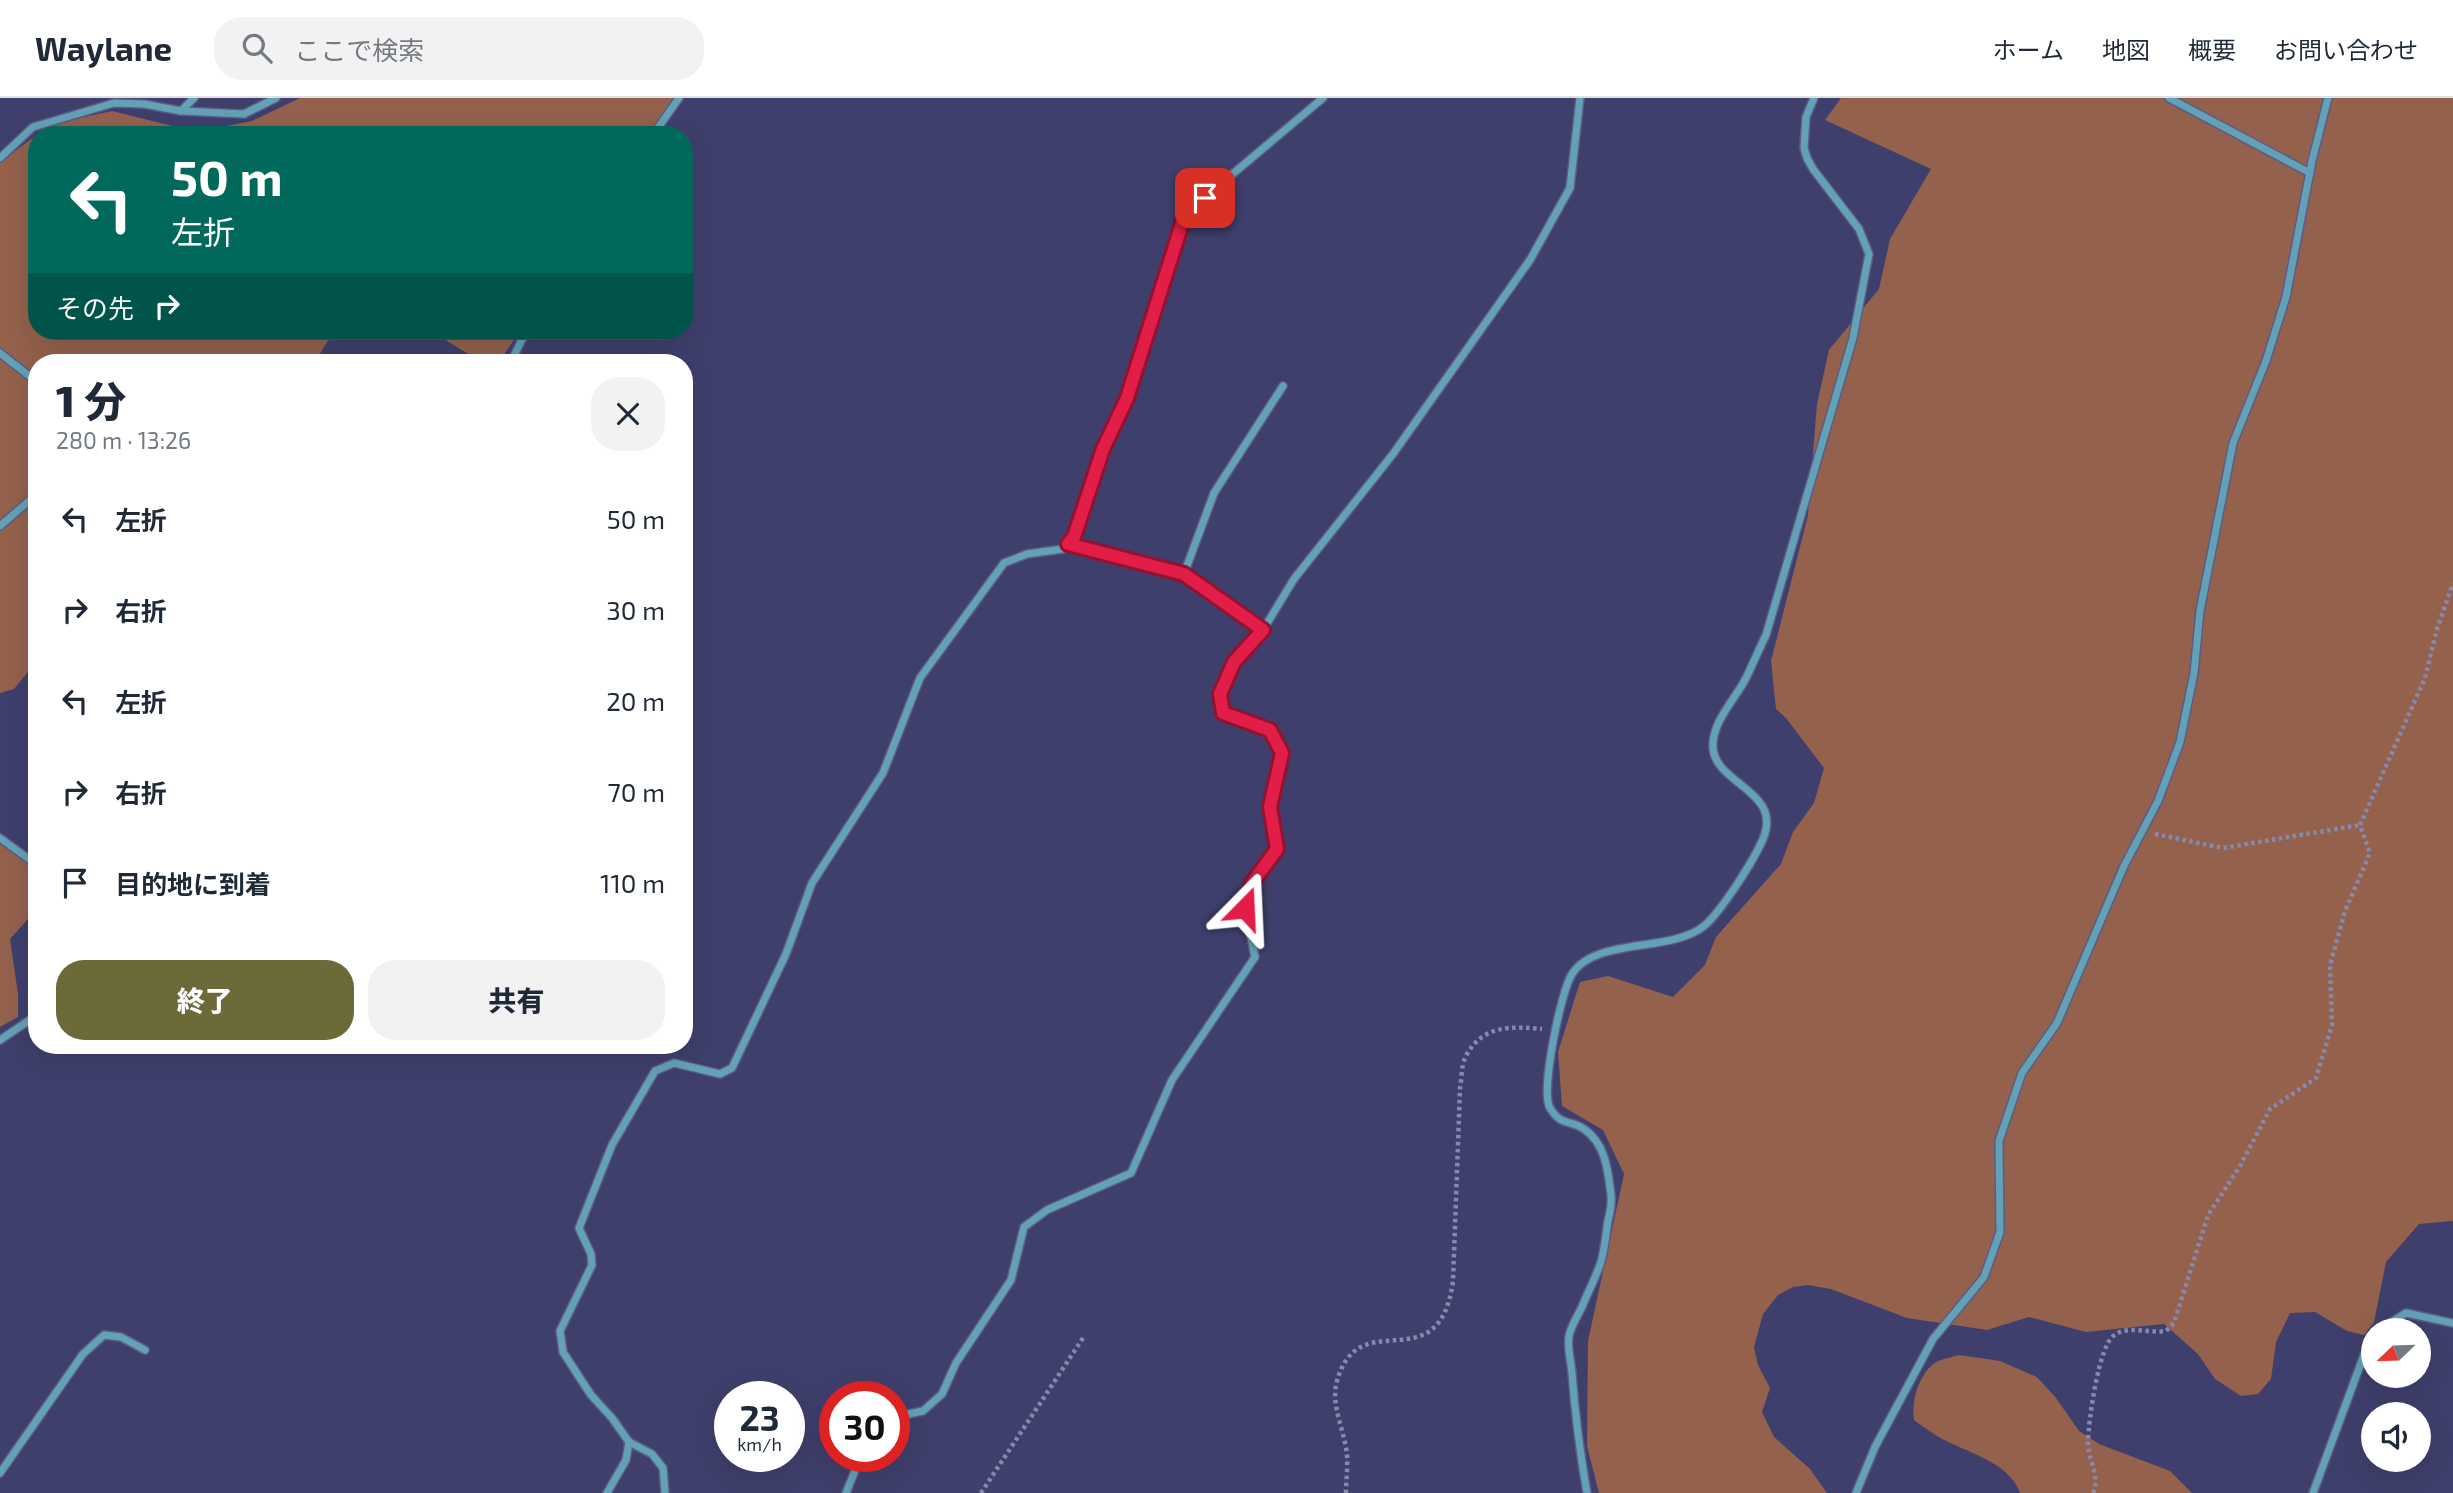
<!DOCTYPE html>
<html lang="ja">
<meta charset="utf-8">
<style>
:root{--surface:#fff;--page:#f2f2f3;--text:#1f2937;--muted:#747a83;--line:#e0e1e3;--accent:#6c6a38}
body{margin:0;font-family:"Exo 2","Noto Sans JP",sans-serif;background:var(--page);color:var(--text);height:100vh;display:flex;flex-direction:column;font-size:26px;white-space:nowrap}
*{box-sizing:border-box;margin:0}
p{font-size:23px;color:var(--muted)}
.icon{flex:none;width:38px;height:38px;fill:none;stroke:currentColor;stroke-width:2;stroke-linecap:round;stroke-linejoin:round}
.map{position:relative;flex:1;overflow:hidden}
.sheet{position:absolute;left:28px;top:256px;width:665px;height:700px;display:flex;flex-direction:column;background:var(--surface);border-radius:28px;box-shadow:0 7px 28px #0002}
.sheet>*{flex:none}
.guide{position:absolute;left:28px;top:28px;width:665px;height:214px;border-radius:28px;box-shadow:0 7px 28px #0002;background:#00695c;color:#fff;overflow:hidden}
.needle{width:46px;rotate:247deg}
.fabs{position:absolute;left:2361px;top:1220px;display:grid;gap:14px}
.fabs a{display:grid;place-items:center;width:70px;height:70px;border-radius:50%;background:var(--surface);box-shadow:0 7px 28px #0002;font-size:35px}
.speed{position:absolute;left:714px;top:1283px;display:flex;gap:14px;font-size:35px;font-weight:700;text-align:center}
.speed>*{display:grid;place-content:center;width:91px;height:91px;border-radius:50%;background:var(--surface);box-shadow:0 7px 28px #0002;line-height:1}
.speed small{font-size:18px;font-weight:400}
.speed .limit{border:10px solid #d22;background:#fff;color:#111}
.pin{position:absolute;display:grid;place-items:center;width:60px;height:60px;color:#fff;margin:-30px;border-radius:14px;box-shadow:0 4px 10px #0006}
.me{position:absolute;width:77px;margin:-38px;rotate:21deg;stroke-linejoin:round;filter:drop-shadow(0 0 5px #0008)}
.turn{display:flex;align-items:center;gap:24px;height:147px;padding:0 28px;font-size:32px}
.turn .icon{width:91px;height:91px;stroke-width:2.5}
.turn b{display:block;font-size:49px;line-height:60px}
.then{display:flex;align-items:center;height:66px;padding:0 28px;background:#0003;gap:14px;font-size:26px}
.round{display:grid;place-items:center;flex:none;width:74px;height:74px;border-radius:28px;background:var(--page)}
.headline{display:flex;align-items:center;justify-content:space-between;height:119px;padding:0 28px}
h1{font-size:42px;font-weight:800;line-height:52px}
.button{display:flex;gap:14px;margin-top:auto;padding:14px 28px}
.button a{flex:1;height:80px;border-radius:28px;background:var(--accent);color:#fff;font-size:28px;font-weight:800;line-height:80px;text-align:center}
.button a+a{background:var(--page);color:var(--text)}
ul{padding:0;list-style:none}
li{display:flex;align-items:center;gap:21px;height:91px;padding:0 28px}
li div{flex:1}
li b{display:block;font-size:26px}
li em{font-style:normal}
header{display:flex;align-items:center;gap:42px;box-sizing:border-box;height:98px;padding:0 35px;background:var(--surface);border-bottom:2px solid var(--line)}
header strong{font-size:33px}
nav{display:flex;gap:38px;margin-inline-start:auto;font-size:24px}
.search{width:490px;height:63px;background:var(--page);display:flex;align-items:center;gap:18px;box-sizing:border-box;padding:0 24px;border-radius:28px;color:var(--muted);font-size:26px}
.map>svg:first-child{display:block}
</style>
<header>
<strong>Waylane</strong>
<div class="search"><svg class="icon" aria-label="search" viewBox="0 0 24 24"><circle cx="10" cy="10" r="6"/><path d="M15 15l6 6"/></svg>ここで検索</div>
<nav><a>ホーム</a><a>地図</a><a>概要</a><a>お問い合わせ</a></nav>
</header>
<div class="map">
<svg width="2453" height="1395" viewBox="0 0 2453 1395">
<rect width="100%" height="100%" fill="#3f3f6d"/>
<g fill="#94614d">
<path d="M300 0H682L657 37H38L53 26 112 13 197 34 252 23Z"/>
<path d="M1841 0H2453V1123L2419 1126 2386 1164 2374 1224 2364 1237 2347 1233 2315 1214 2290 1215 2276 1244 2271 1281 2258 1296 2241 1298 2215 1281 2198 1256 2164 1226 2086 1234 2029 1219 1987 1232 1907 1220 1831 1191 1808 1187 1793 1189 1778 1197 1763 1216 1754 1249 1758 1267 1770 1290 1762 1314 1774 1339 1810 1371 1827 1395H1599L1587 1348 1588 1243 1624 1076 1603 1032 1562 1008 1558 954 1580 884 1608 878 1673 899 1705 867 1716 839 1781 766 1793 734 1814 705 1824 670 1786 620 1776 611 1771 563 1808 417 1817 306 1829 252 1879 191 1890 141 1931 71 1825 22Z"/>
<path d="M37 37V233H340L327 244 315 264H37V563L14 591 0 595V64Z"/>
<path d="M430 233H520L499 264H482Z"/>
<path d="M0 740 37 770V811L10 841 18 896V919L0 929Z"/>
<path d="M1959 1257 2000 1263 2037 1279 2056 1300 2079 1333 2099 1346 2170 1373 2192 1395H2020C2009 1363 1964 1354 1937 1338 1929 1333 1921 1327 1914 1322 1911 1304 1918 1279 1933 1266 1940 1261 1952 1259 1959 1257Z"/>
</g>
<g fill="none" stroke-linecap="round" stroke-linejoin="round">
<g stroke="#5b5c86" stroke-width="10">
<g id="minor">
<path d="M2169 0 2310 75"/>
<path d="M181 13 194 0"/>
<path d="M653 37 679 0"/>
<path d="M0 60 33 29 114 5 144 6 181 13 244 16 276 0"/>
<path d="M0 255 37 284"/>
<path d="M511 264 526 233"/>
<path d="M0 428 37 396"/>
<path d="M1068 446 1184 476 1263 532"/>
<path d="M1184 476 1214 395 1283 288"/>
<path d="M0 740 37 767"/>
<path d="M0 942 37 917"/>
<path d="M2379 1232 2406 1215 2453 1225"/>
<path d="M894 1319 923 1313 942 1296 956 1265 1011 1182 1024 1129 1047 1112 1131 1075 1172 982 1255 859 1245 810 1252 785 1277 751 1270 709 1282 655 1270 633 1223 615 1220 596 1234 564 1263 532 1294 481 1393 356 1530 162 1570 90 1580 0"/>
<path d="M0 1375 83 1256 104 1237 121 1239 145 1252"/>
<path d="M607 1395 626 1362 629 1344"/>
<path d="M665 1395 663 1370 652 1356 629 1344 612 1320 591 1297 563 1254 560 1233 592 1167 591 1156 579 1130 612 1047 655 973 674 965 720 976 732 970 786 856 812 785 883 675 920 580 1004 465 1027 456 1063 451 1075 439 1103 351 1127 300 1185 116 1323 0"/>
<path d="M846 1395 861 1358"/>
<path d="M1587 1395C1580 1355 1575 1315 1572 1275 1571 1263 1567 1249 1569 1238 1571 1228 1578 1217 1582 1209 1588 1193 1598 1176 1602 1160 1605 1148 1606 1135 1608 1123 1610 1115 1612 1106 1611 1097 1608 1073 1606 1046 1584 1031 1569 1021 1562 1029 1550 1010 1540 994 1561 893 1572 876 1595 839 1671 855 1704 828 1721 814 1754 762 1763 741 1783 693 1717 687 1713 651 1711 624 1735 602 1746 580 1753 566 1759 551 1766 537L1853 240 1869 156 1859 131 1813 71 1807 60 1804 50 1806 19 1814 0"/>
<path d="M1856 1395 1875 1349 1933 1241 1984 1179 2000 1134 1999 1043 2022 975 2057 925 2124 768 2158 703 2180 644 2194 575 2200 513 2233 345 2266 263 2286 199 2312 63 2328 0"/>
<path d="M2313 1395 2364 1257 2373 1242"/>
</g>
</g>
<g stroke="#8788ad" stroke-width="4.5" stroke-dasharray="3.5 3.5" stroke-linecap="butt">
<path d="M2155 736 2223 750 2360 727"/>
<path d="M981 1395 1083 1240"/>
<path d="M1346 1395C1346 1383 1348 1370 1347 1357 1345 1333 1330 1307 1337 1283 1359 1203 1439 1287 1453 1183L1460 990C1462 980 1461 967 1466 958 1482 927 1512 928 1542 931"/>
<path d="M2093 1395C2101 1377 2087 1361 2088 1343 2089 1319 2097 1267 2107 1247 2110 1240 2115 1235 2123 1233 2136 1230 2152 1235 2166 1233L2174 1225 2208 1117 2240 1068 2270 1011 2316 980 2332 927 2330 867 2345 813 2370 755 2360 727 2425 580 2437 531 2453 485"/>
</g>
<use href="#minor" stroke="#63a1b7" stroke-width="7"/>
</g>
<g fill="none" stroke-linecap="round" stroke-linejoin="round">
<g stroke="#92132f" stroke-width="18">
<path id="route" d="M1205 100 1185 116 1127 300 1103 351 1074 439 1068 446 1184 476 1263 532 1234 564 1220 596 1223 615 1270 632 1282 655 1270 709 1277 751 1252 785 1245 810"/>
</g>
<use href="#route" stroke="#e11d48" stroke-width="12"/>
</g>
</svg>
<div class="fabs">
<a><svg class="needle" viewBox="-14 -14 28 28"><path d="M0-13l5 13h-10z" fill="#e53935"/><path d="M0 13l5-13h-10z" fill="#747a83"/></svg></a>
<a><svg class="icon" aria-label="sound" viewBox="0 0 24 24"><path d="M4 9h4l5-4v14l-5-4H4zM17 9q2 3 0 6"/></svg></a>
</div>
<div class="speed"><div>23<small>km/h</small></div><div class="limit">30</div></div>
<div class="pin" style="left:1205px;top:100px;background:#d93025"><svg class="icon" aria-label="arrive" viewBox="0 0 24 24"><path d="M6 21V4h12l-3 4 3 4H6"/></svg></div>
<svg class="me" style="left:1245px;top:810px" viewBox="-20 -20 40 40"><path d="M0-17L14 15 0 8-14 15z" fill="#e11d48" stroke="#fff" stroke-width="4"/></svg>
<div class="guide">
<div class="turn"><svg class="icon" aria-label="left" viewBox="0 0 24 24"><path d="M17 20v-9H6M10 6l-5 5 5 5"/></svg><div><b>50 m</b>左折</div></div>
<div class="then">その先<svg class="icon" aria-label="right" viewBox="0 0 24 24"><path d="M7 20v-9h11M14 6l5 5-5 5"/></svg></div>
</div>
<section class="sheet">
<div class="headline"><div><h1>1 分</h1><p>280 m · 13:26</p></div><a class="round"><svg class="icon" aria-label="close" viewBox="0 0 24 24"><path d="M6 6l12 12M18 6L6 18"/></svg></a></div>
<ul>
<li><svg class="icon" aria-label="left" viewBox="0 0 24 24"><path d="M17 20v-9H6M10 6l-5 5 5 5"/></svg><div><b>左折</b></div><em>50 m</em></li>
<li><svg class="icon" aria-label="right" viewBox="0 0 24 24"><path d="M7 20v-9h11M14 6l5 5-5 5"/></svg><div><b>右折</b></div><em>30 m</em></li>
<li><svg class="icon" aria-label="left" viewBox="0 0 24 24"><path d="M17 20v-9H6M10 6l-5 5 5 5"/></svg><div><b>左折</b></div><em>20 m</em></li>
<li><svg class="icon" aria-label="right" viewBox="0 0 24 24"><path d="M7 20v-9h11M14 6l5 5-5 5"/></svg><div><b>右折</b></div><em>70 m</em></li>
<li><svg class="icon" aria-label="arrive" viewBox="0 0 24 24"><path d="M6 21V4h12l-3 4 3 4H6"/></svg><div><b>目的地に到着</b></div><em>110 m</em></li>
</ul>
<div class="button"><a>終了</a><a>共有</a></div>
</section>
</div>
